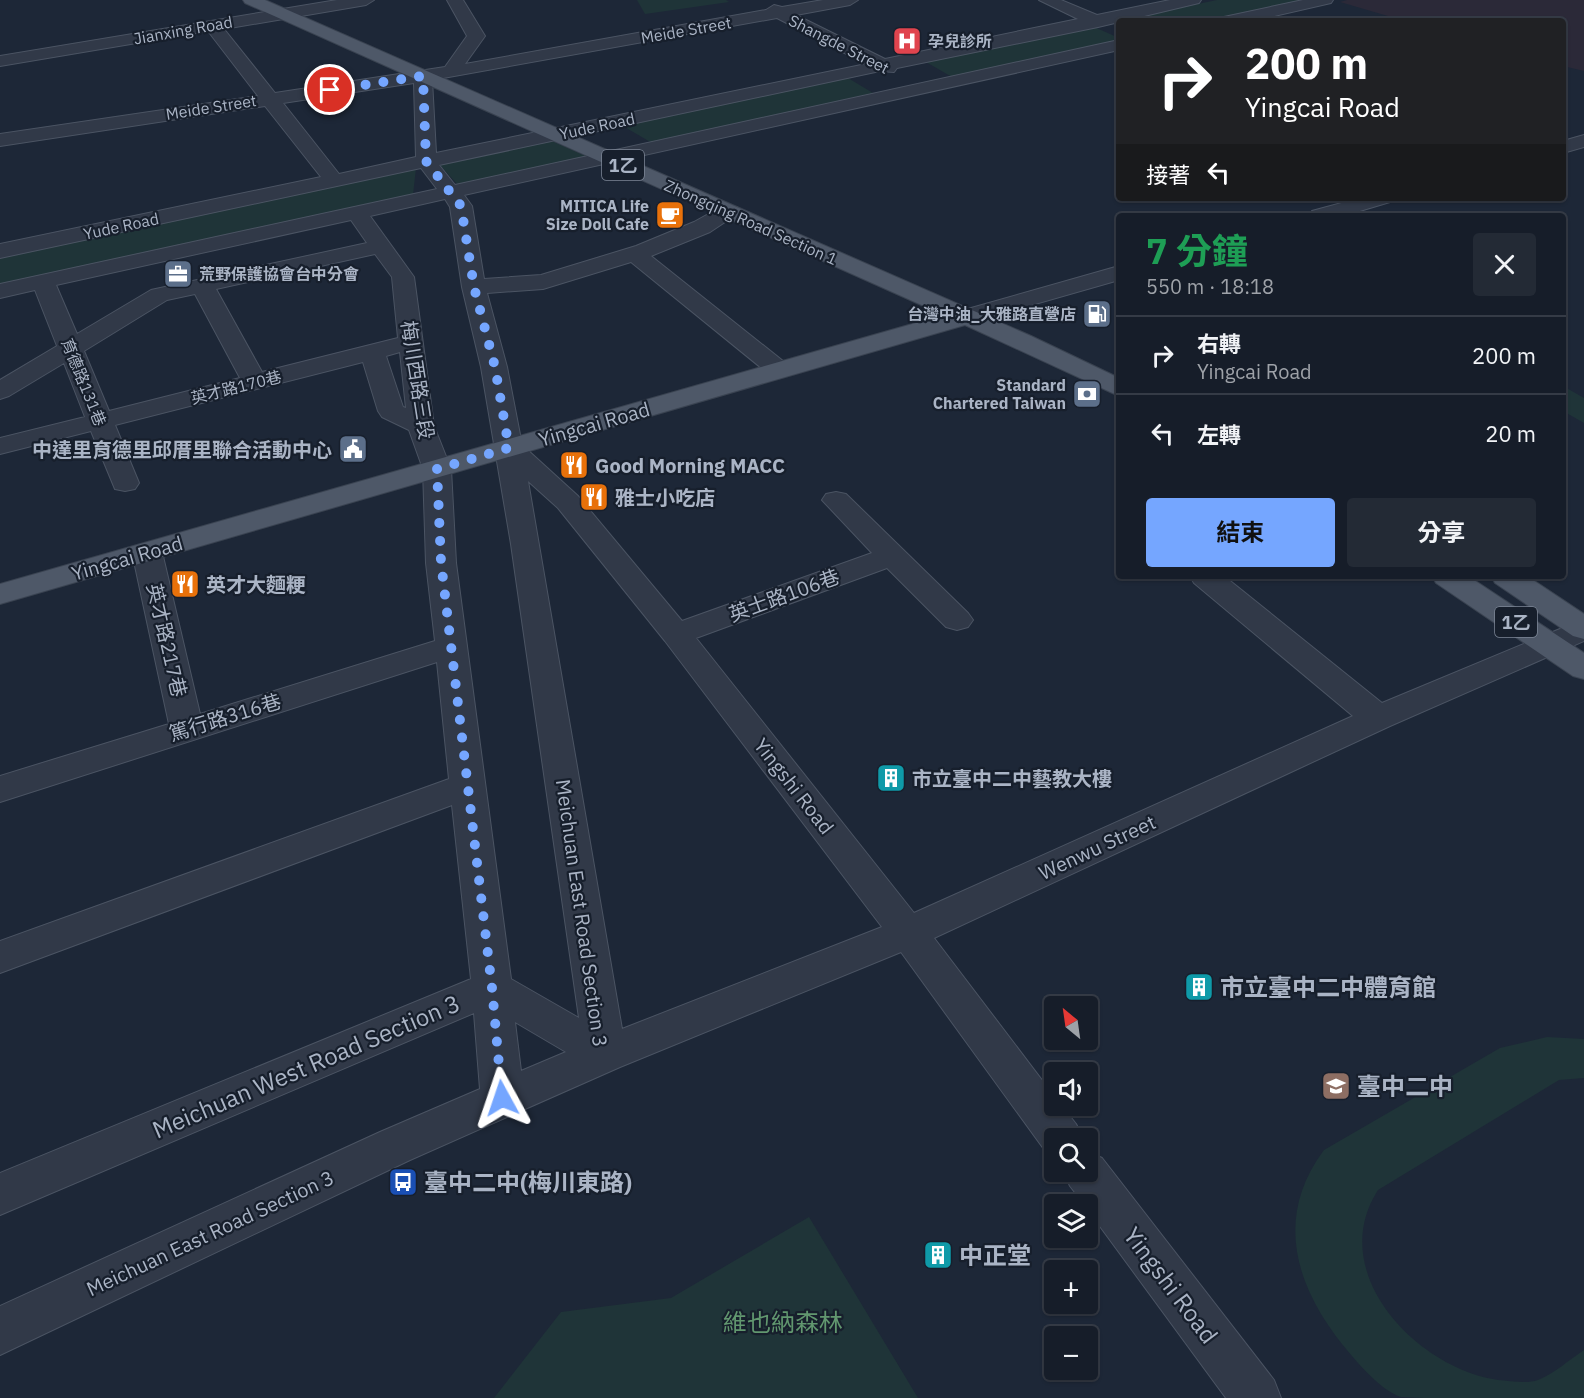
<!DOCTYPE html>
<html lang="zh-TW">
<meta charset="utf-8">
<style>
:root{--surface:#161d29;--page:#232a35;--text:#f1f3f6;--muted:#9ea2a8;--line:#353b46;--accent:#75a6ff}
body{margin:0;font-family:"IBM Plex Sans","Noto Sans TC",sans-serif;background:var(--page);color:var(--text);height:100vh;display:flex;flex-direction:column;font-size:22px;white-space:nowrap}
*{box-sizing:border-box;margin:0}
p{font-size:20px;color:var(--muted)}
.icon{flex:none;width:33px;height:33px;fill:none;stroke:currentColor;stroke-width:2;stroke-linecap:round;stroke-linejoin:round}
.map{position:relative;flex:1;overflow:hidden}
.sheet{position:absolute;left:1116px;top:213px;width:450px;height:366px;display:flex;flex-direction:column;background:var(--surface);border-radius:6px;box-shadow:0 2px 4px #0004,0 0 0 2px var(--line)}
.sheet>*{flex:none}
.guide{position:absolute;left:1116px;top:18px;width:450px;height:183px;border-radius:6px;box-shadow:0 2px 4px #0004,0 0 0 2px var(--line);background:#202124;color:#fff;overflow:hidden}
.needle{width:39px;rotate:331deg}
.controls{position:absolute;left:1044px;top:996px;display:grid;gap:12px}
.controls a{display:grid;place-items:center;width:54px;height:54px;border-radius:6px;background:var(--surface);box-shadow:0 2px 4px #0004,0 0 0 2px var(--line);font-size:30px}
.pin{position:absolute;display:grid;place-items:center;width:51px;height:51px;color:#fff;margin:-26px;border:3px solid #fff;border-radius:50%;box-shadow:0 2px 6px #0007}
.me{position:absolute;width:66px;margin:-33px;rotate:355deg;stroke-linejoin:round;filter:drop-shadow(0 0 4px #0008)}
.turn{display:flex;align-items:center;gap:21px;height:126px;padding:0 30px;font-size:27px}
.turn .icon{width:78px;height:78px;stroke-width:2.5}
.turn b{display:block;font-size:42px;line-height:51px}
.then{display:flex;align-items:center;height:57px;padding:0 30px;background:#0003;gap:12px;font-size:22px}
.round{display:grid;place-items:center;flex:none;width:63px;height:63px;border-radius:6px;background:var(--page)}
.overview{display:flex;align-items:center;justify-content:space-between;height:102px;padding:0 30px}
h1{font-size:36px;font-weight:700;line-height:45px;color:#1e9e55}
.button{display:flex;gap:12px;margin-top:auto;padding:12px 30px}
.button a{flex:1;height:69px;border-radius:6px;background:var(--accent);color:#111;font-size:24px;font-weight:700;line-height:69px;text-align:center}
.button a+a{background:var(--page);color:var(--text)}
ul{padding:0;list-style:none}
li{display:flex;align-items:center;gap:18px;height:78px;padding:0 30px;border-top:2px solid var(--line)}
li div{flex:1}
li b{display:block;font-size:22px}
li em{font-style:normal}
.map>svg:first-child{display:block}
</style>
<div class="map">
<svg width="1584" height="1398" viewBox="0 0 1584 1398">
<rect width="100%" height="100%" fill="#1d2737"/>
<path fill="#2b2938" d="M1347 0H1584V71L1563 66V21H1405L1340 2Z"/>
<g fill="#1f3438">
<path d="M637 0H726L729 2 645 14Z"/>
<path d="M1217 0H1304L1207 21H1119V25L1111 22Z"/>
<path d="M1092 26 1119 38V41L952 77 926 62Z"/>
<path d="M848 78 873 93 652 143 623 126Z"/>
<path d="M550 140 588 157 458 185 439 164Z"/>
<path d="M416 168 413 195 0 287V255Z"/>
<path d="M1563 386 1584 398V423L1563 411Z"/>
<path d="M1547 1037 1584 1039V1078L1559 1080 1378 1190C1325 1272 1416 1368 1498 1380 1510 1381 1527 1384 1538 1380 1554 1374 1570 1359 1584 1350V1398C1538 1398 1492 1398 1447 1398 1434 1398 1413 1398 1401 1397 1383 1391 1364 1370 1352 1356 1298 1294 1271 1221 1324 1150L1500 1048Z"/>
<path d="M809 1217 918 1398H494L561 1312 671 1298Z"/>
</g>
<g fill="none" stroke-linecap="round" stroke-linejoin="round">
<g stroke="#4b5463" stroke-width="2">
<g id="minor">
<path d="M337 0H374L366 5 224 29 275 93 445 67 467 36 447 0H463L485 36 465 64 766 10 774 5 782 7 823 0H858L850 5 796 15 885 59 1078 19 1039 0H1061L1097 15 1170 0H1201L1199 3 1098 27 897 68 894 72 880 71 439 165 455 185 1119 40V50L464 195 472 206 484 279 541 275 636 246 694 222 721 207H737L740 212 710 232 651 256 788 365 792 370 788 375 779 378 770 375 631 262 543 289 487 293 507 367 522 445 578 496 682 621 872 553 822 500 826 494 836 492 846 494 968 613 973 620 968 627 957 630 946 627 887 568 696 638 914 913 1353 716 1194 583 1190 576H1224L1382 703 1584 619V641L1390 726 934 938 1054 1096V1106H1062L1076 1124 1083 1138H1054V1155L1046 1152 901 952 620 1067 410 1160 0 1355V1306L380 1132 480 1089 474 1013 0 1215V1173L471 979 452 805 0 973V941L449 779 437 662 0 802V776L169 724 132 552 137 546 147 543 157 546 162 552 200 714 435 641 426 563 423 469 409 430 382 417 378 411 363 362 115 425 139 483 135 489 125 491 115 489 91 431 0 454V438L85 417 64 363 9 396 0 399V380L57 346 35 290 0 298V284L437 189 421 168 0 258V244L321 177 265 106 0 146V134L258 96 208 31 0 66V56ZM777 18 866 64 436 153 432 80ZM414 83 416 157 339 174 283 103ZM445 199 450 207 462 287 481 367 511 544 579 1018 511 979 456 563 451 469 434 426 414 277 370 216ZM351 220 367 243 151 290 77 334 56 285ZM375 254 392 277 398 338 262 372 216 289ZM195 294 240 378 109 411 84 351 167 300ZM400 352 406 408 403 407 386 356ZM528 481 558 508 665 641 882 927 622 1029ZM515 1022 566 1052 521 1071Z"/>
<path d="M1303 0H1333L1331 3 1253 21H1222L1224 17Z"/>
<path d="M1584 135V147L1563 153V141Z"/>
<path d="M1360 198H1394L1390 202 1343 216H1309L1312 211Z"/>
<path d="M1119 266V280L965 324 957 322 953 317 957 312Z"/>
<path d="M1088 1152 1102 1158 1274 1380 1281 1398H1226L1088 1210V1204H1084L1070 1186 1064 1172H1088Z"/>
</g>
</g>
<g stroke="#3a4351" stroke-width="2">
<g id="major">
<path d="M243 0H265L1031 336 1119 378V396L965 325 0 604V584L944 315 245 3Z"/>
<path d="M1432 576H1468L1584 653V679L1573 676 1436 583Z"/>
<path d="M1491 576H1527L1584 614V639L1573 636 1495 583Z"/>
</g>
</g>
<use href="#minor" fill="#313948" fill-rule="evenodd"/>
<use href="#major" fill="#4e5868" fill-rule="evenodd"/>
</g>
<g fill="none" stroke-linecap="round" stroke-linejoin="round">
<path stroke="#75a6ff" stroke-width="10" stroke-dasharray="0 18" d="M330 90 423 76 426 161 461 206 474 287 495 367 509 448 437 469 441 562 492 988 502 1098"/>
</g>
<defs>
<g id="hospital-square" transform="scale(1.5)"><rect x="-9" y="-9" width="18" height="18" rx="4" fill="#e0444e" stroke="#171f2c"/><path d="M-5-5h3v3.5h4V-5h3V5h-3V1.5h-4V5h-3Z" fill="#fff"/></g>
<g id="cafe-square" transform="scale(1.5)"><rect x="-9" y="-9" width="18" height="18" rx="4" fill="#e8710a" stroke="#171f2c"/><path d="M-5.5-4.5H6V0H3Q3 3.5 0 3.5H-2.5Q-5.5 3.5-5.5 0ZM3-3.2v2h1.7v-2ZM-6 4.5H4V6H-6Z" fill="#fff"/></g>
<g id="office-square" transform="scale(1.5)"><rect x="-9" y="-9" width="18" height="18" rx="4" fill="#5c6f8a" stroke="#171f2c"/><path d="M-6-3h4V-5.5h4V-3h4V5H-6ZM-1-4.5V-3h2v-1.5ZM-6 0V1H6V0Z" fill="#fff"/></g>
<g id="fuel-square" transform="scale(1.5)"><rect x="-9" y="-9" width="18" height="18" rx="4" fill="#5c6f8a" stroke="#171f2c"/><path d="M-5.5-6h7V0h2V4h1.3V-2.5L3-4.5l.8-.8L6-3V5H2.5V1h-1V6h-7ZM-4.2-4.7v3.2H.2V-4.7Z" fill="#fff"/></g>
<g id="bank-square" transform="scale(1.5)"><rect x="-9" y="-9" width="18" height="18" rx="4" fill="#5c6f8a" stroke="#171f2c"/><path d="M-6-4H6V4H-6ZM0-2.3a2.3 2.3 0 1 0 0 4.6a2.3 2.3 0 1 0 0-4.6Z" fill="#fff"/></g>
<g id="civic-square" transform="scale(1.5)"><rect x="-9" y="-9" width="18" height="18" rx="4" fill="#5c6f8a" stroke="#171f2c"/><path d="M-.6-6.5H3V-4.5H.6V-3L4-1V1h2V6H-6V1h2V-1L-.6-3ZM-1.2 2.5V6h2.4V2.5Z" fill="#fff"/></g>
<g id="restaurant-square" transform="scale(1.5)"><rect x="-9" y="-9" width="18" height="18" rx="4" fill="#e8710a" stroke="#171f2c"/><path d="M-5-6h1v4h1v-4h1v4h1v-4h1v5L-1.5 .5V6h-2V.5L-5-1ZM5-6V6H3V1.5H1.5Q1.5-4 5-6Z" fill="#fff"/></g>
<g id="building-square" transform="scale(1.5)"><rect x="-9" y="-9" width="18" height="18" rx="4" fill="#0f9aa8" stroke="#171f2c"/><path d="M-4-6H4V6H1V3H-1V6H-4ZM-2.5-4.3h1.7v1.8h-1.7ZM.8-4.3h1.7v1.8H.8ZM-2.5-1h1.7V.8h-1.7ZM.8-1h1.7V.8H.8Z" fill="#fff"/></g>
<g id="school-square" transform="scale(1.5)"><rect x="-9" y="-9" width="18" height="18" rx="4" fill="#8d6e63" stroke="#171f2c"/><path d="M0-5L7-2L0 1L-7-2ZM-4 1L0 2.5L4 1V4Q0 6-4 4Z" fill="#fff"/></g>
<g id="bus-square" transform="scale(1.5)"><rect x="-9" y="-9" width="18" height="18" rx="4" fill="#1a4fb4" stroke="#171f2c"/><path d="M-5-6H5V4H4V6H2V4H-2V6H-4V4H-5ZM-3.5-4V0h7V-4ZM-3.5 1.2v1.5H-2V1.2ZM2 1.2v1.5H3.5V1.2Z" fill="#fff"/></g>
</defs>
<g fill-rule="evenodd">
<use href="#hospital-square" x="907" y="41"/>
<use href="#cafe-square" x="670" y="215"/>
<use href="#office-square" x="178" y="274"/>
<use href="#fuel-square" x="1097" y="314"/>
<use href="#bank-square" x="1087" y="394"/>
<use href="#civic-square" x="353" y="449"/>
<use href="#restaurant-square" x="574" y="465"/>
<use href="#restaurant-square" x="594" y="497"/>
<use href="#restaurant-square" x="185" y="584"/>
<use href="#building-square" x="891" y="778"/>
<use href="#building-square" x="1199" y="987"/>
<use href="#school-square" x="1336" y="1086"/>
<use href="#bus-square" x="403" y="1182"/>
<use href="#building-square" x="938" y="1255"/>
</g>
<g text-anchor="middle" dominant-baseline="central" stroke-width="4.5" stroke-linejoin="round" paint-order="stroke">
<g font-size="16" fill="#aab4c5" stroke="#171f2c">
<text transform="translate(183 30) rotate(-10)">Jianxing Road</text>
<text transform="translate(686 30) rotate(-10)">Meide Street</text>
<text transform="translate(839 44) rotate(27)">Shangde Street</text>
<text transform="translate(211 107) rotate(-9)">Meide Street</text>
<text transform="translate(597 126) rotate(-12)">Yude Road</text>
<text transform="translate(751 222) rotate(24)">Zhongqing Road Section 1</text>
<text transform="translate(121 226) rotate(-12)">Yude Road</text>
<text transform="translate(84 382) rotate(68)">育德路131巷</text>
<text transform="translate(236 387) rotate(-14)">英才路170巷</text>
</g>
<g font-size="16" font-weight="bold" fill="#aab4c5" stroke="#171f2c" text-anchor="end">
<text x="928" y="41" text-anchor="start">孕兒診所</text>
<text x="649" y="206">MITICA Life<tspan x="649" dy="18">Size Doll Cafe</tspan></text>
<text x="199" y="274" text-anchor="start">荒野保護協會台中分會</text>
<text x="1076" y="314">台灣中油_大雅路直營店</text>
<text x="1066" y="385">Standard<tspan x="1066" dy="18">Chartered Taiwan</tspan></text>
</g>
<g fill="#171f2c" stroke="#7e8797" stroke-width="1.5">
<rect x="602" y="150" width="42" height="30" rx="4.5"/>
<rect x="1495" y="607" width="42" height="30" rx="4.5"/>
</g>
<g font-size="18" font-weight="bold" fill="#aab4c5">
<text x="623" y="165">1乙</text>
<text x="1516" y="622">1乙</text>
</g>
<g font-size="20" fill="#aab4c5" stroke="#171f2c">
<text transform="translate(418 380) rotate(81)">梅川西路三段</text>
<text transform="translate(594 424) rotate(-16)">Yingcai Road</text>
<text transform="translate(127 558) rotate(-16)">Yingcai Road</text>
<text transform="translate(784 595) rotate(-20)">英士路106巷</text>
<text transform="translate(167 640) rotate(77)">英才路217巷</text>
<text transform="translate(225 717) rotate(-17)">篤行路316巷</text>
<text transform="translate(794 786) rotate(52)">Yingshi Road</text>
<text transform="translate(1097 847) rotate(-25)">Wenwu Street</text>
<text transform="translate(582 913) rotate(82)">Meichuan East Road Section 3</text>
<text transform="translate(210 1233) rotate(-25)">Meichuan East Road Section 3</text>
</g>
<g font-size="20" font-weight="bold" fill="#aab4c5" stroke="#171f2c" text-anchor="start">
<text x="332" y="449" text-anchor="end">中達里育德里邱厝里聯合活動中心</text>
<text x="595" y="465">Good Morning MACC</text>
<text x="615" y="497">雅士小吃店</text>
<text x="206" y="584">英才大麵粳</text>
<text x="912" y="778">市立臺中二中藝教大樓</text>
</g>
<g font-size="24" font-weight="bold" fill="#aab4c5" stroke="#171f2c" text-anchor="start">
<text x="1220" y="987">市立臺中二中體育館</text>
<text x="1357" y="1086">臺中二中</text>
<text x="424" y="1182">臺中二中(梅川東路)</text>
<text x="959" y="1255">中正堂</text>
</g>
<g font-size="24" fill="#aab4c5" stroke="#171f2c">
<text transform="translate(306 1066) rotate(-23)">Meichuan West Road Section 3</text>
<text transform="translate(1171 1285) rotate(53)">Yingshi Road</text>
</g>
<g font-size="24" fill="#61976f" stroke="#171f2c">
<text x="783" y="1322">維也納森林</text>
</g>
</g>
</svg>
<div class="controls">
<a><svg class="needle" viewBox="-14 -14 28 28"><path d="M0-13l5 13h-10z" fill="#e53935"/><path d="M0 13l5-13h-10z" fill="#9ea2a8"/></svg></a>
<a><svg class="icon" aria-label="sound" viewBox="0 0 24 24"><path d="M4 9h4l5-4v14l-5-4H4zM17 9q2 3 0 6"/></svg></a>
<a><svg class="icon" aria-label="search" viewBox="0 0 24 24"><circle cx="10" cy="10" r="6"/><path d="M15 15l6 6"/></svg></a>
<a><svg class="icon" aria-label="layers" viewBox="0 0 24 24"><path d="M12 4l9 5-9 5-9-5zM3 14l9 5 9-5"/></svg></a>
<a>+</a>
<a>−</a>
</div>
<div class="pin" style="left:330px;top:90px;background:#d93025"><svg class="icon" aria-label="arrive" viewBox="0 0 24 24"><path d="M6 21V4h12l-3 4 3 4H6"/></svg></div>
<svg class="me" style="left:502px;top:1098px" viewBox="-20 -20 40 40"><path d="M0-17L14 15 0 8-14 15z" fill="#75a6ff" stroke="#fff" stroke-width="4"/></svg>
<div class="guide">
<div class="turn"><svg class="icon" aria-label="right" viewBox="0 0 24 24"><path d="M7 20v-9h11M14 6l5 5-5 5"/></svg><div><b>200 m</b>Yingcai Road</div></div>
<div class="then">接著<svg class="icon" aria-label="left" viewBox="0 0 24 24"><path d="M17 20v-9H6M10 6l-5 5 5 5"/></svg></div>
</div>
<section class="sheet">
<div class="overview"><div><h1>7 分鐘</h1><p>550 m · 18:18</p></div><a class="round"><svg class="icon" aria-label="close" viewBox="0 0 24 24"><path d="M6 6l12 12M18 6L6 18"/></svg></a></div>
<ul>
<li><svg class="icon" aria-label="right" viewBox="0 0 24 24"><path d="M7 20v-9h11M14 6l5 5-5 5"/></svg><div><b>右轉</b><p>Yingcai Road</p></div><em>200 m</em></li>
<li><svg class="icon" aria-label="left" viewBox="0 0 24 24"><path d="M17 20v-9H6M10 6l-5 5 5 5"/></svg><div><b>左轉</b></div><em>20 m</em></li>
</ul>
<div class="button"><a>結束</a><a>分享</a></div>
</section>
</div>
